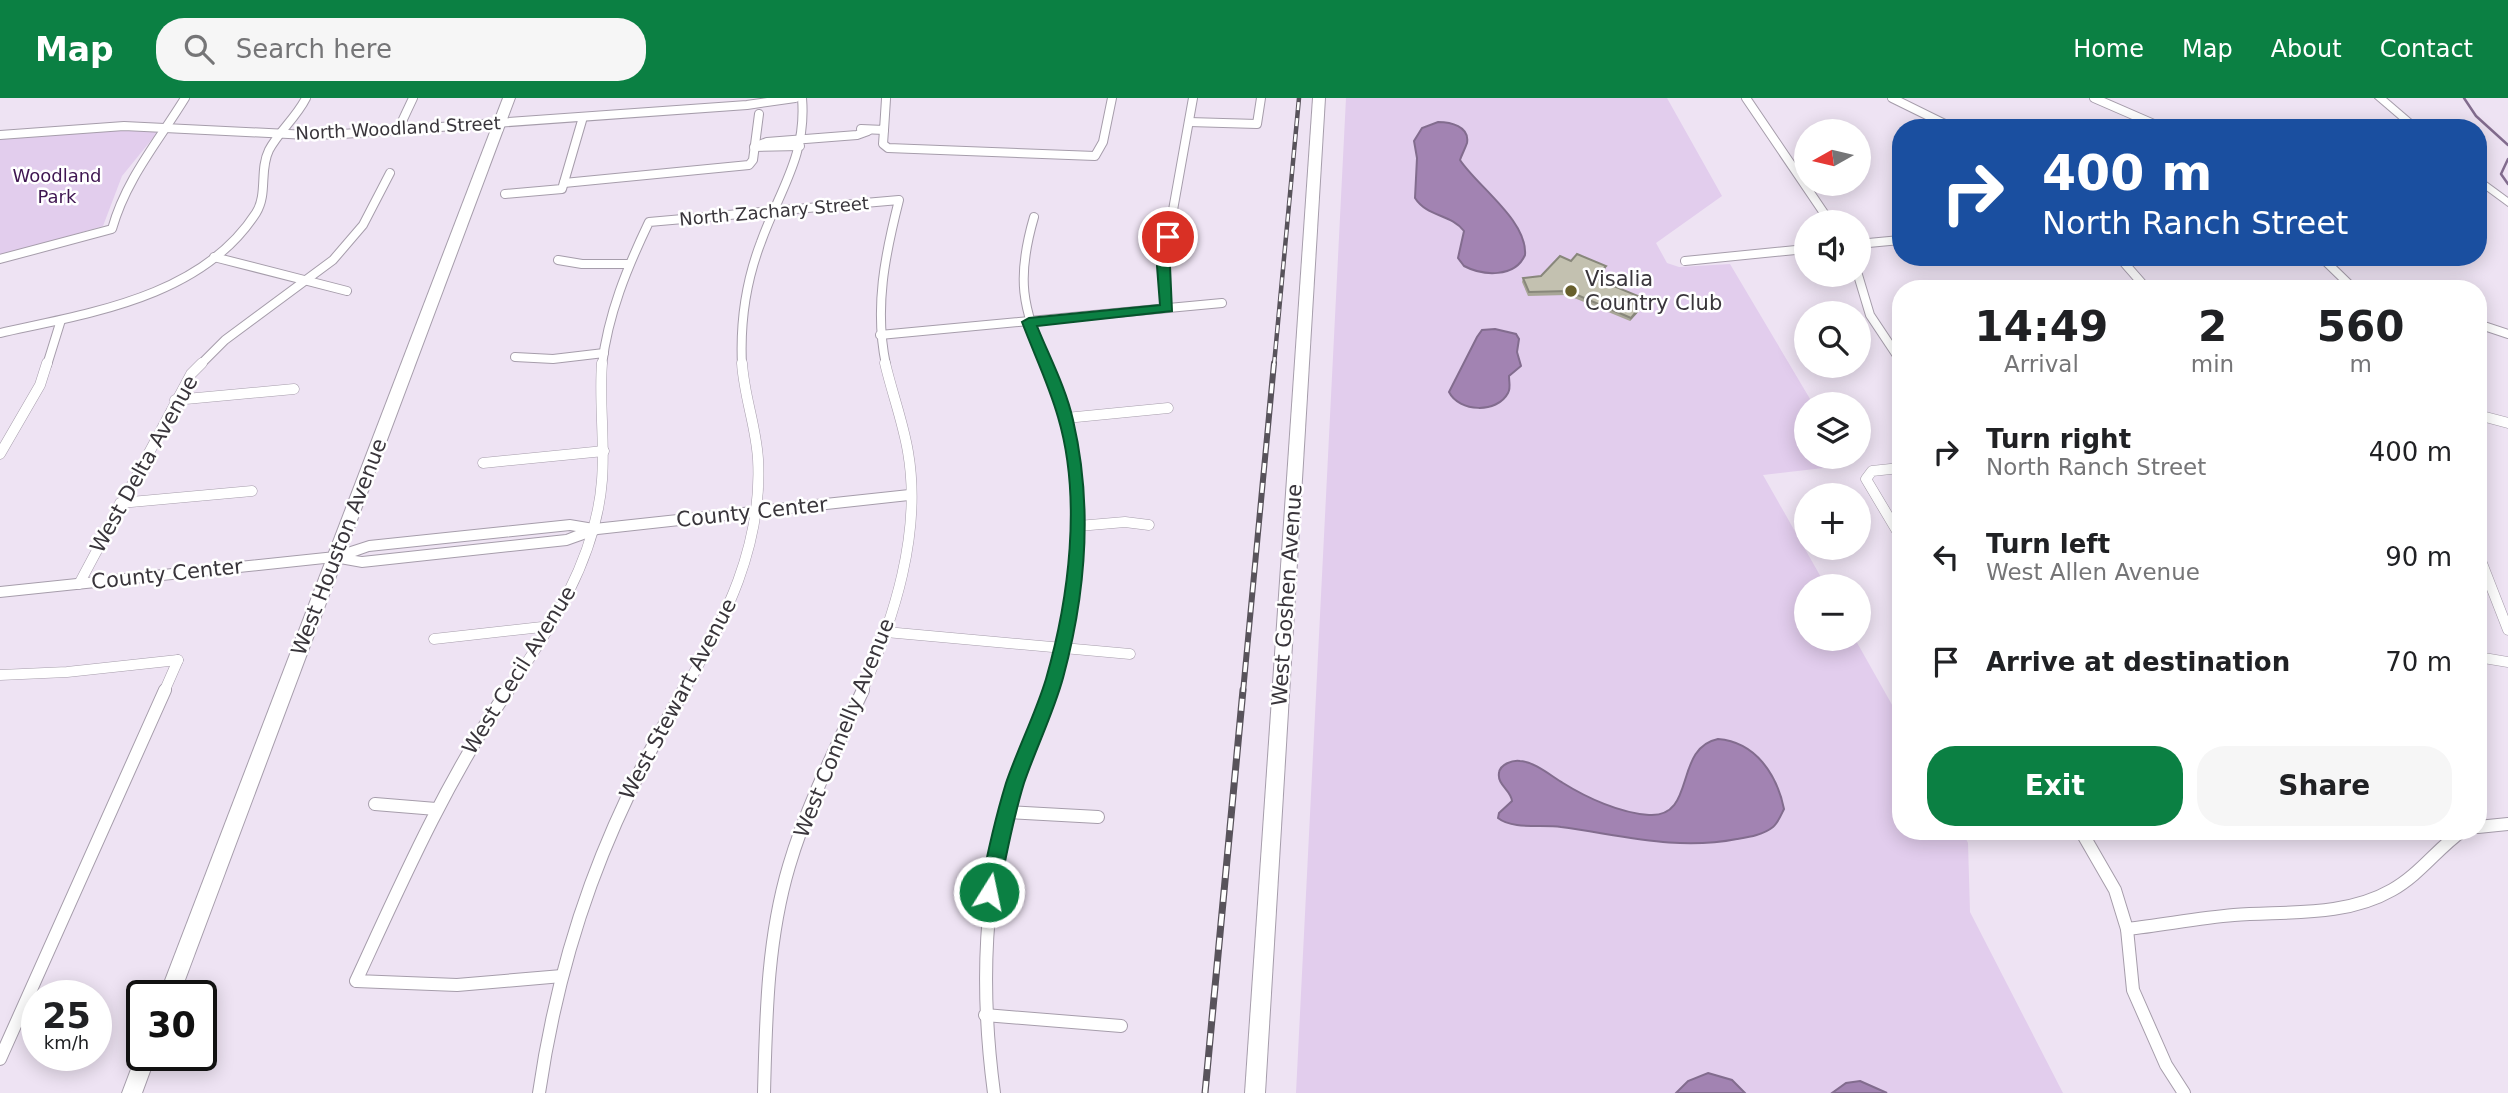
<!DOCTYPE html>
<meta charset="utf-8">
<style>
:root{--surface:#fff;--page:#f6f6f6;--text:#202124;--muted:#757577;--accent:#0b8043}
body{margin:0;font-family:"DejaVu Sans",sans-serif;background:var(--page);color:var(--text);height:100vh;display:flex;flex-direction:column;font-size:26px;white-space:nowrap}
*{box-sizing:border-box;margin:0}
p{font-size:23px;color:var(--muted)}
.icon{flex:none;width:38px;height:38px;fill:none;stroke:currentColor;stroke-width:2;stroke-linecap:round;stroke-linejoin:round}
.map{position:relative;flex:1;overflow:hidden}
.sheet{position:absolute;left:1892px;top:182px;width:595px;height:560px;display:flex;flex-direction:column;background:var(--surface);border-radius:28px;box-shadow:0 4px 18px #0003}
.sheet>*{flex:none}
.top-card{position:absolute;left:1892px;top:21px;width:595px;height:147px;border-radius:28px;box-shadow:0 4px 18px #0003;background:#1a4fa0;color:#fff;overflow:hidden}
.needle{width:46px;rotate:262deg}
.controls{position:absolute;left:1794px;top:21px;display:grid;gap:14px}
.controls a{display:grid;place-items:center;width:77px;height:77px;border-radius:50%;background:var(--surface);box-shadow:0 4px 18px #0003;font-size:35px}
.speed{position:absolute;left:21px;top:882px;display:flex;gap:14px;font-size:35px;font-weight:700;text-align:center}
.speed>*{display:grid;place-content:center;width:91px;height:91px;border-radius:50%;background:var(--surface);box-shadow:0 4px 18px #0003;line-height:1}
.speed small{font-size:18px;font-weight:400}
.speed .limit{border:4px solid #111;border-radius:10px;background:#fff;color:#111}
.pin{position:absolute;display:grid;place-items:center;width:60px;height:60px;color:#fff;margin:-30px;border:4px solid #fff;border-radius:50%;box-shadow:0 2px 7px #0007}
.me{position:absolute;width:77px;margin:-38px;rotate:10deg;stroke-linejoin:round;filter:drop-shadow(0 0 5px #0008)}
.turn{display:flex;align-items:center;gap:24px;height:147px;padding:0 35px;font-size:32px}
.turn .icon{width:91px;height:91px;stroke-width:2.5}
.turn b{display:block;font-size:49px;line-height:60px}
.eta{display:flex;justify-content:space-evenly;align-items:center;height:119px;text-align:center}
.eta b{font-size:42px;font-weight:700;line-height:49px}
.primary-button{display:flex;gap:14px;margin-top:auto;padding:14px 35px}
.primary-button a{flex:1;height:80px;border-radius:28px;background:var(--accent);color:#fff;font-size:28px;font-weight:700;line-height:80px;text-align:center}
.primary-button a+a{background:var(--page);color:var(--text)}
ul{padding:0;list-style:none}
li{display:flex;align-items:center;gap:21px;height:105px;padding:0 35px}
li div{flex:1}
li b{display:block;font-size:26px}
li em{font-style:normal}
header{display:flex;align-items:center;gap:42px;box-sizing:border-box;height:98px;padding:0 35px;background:var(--accent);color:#fff}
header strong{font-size:33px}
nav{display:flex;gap:38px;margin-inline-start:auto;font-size:24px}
.search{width:490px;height:63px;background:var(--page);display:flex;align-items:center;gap:18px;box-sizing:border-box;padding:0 24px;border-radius:28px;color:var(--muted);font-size:26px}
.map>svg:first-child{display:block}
</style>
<header>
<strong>Map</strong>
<div class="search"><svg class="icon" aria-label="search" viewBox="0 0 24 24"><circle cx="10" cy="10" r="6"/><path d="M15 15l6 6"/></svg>Search here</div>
<nav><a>Home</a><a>Map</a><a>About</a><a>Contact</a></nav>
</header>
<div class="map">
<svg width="2508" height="995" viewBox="0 0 2508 995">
<rect width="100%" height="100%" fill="#eee3f3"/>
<g fill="#e2cded">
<path d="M1346 0H1667L1722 98 1656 145 1667 165 1679 169 1730 166 1813 306H1806V359H1844L1849 367 1763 377 1826 488H1806V541H1855L1900 621V733H1962L1968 745 1970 814 2063 995H1296Z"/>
<path d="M115 32H151L157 35 122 78 103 128 0 158V40Z"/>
</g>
<g fill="#a283b2" stroke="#826c8e" stroke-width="2">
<path d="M1438 24C1450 24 1470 28 1467 45 1465 51 1462 56 1460 62 1477 88 1528 123 1525 157 1515 180 1483 178 1464 168L1458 160 1464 133C1451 116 1427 119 1415 100L1417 60 1414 43 1422 30Z"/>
<path d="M1495 231 1516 236 1519 241 1517 254 1521 268 1509 278C1509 285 1511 290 1508 295 1497 316 1459 314 1449 294L1477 239 1482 232Z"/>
<path d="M1718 641C1756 644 1777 677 1784 711 1781 717 1778 725 1773 729 1763 737 1749 739 1737 741 1676 753 1621 737 1561 729 1543 726 1513 732 1498 720L1499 715 1512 703C1511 692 1497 687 1499 675 1500 666 1513 662 1520 663 1535 664 1551 678 1563 685 1587 700 1620 715 1649 717 1697 720 1673 650 1718 641Z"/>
<path d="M1708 975 1732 982 1745 995H1676L1688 983Z"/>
<path d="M1860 983 1887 995H1832L1846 985Z"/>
</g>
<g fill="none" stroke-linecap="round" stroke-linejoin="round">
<g stroke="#826c8e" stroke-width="2.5">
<path d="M2464 0 2476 18 2508 47"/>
<path d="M2508 61 2501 76 2508 86"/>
</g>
<g stroke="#a69dab" stroke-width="10">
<g id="minor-far2">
<path d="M1746 0 1830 124"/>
<path d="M1892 0 1953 30"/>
<path d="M2094 0 2163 30"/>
<path d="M1189 24 1257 26 1261 0"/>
<path d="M861 31 884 32 886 1"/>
<path d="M398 32 413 0"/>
<path d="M884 32 883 46 888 50 1095 58 1103 44 1112 0"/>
<path d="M0 37 124 28 308 37 342 36 747 7 795 0"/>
<path d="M800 48 754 49 767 44 857 37 868 33"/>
<path d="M564 85 749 67 753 62 759 16"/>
<path d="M505 96 562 91 583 19"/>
<path d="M1034 119C1016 181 1022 208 1047 267"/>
<path d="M1858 146 1900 142"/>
<path d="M214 159 347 193"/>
<path d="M2119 159 2147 191"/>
<path d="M2321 159 2354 191"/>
<path d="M0 161 112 131C126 81 158 44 185 0"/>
<path d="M558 162 582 166H629"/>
<path d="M1685 163 1806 151"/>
<path d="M1858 177 1870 217 1900 262"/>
<path d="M1167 210 1163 168 1193 0"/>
<path d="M2478 226 2508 236"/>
<path d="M0 235C90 215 202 199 256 115 268 96 259 72 269 52 279 33 296 20 306 0"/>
<path d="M880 237 1222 205"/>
<path d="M515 259 553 261 604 255"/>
<path d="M47 267 61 222"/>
<path d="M200 267 225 242 333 162 363 127 390 75"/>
<path d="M602 267C608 216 627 170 649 124L899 102C885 157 874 210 886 267"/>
<path d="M742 267C740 226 746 183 761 144 779 93 807 58 802 0"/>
</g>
</g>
<g stroke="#a69dab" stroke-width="11">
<g id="minor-far1">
<path d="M1047 265C1091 371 1084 486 1051 594"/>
<path d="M175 302 294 291"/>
<path d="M2478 317 2508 325"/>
<path d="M1066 320 1168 310"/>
<path d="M0 356 40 287 47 265"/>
<path d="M483 365 604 353"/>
<path d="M1900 370 1872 373 1866 381 1900 438"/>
<path d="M120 405 252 393"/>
<path d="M1078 428 1125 424 1149 427"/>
<path d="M2478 455 2508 532"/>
<path d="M79 486 191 276 202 265"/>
<path d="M886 534 1130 556"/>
<path d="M434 541 551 528"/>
<path d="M2478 559 2508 564"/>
<path d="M0 577 67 574 178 562"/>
<path d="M164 594 178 562"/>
<path d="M507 594C551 529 596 462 602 382 605 343 599 304 602 265"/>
<path d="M683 594C725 522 763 447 758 361 756 328 744 298 742 265"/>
<path d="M862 594C894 520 922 435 908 354 903 324 892 295 885 265"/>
</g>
</g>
<g stroke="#a69dab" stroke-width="14">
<g id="minor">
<path d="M508 592C446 683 402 783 356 883L457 887 562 878"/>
<path d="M375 706 436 711"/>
<path d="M1007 714 1098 719"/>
<path d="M2478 729 2508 726"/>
<path d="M2081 733 2115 792 2127 831 2133 892 2166 967 2184 995"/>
<path d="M2127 831C2163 827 2198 820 2234 817 2287 813 2345 819 2392 792 2419 777 2437 751 2462 733"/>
<path d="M985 917 1121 928"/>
<path d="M0 961 165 592"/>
<path d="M539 995C561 844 607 724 684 592"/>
<path d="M764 995C766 919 767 842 789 768 807 707 836 650 863 592"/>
<path d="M994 995C980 890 983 789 1015 687 1025 655 1041 624 1051 592"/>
</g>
</g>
<g stroke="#a69dab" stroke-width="2">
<g id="tertiary">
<path d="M2375 0H2386L2421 30H2410Z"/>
<path d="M2478 78 2508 100V108L2478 86Z"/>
<path d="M909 392 916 397 909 402 598 436 567 447 362 469 334 464 0 499V489L335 454 369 443 570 422 594 426ZM570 432 576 433 566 437 362 459 355 458 369 453Z"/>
</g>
</g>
<g stroke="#a69dab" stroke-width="2">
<g id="secondary">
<path d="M503 0H515L179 898H159Z"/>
<path d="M1313 0H1325L1265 995H1245Z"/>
<path d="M142 949V957H156L142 995H122L139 950Z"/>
</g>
</g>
<use href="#minor-far2" stroke="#fff" stroke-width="8"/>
<use href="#minor-far1" stroke="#fff" stroke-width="10"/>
<use href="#minor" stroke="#fff" stroke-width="12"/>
<use href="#tertiary" fill="#fff" fill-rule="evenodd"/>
<use href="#secondary" fill="#fff" fill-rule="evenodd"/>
<g stroke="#58535b" stroke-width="4.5">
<path id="rail-far2" d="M1274 267 1299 0"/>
</g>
<g stroke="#58535b" stroke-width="6">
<path id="rail-far1" d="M1243 594 1274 265"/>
</g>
<g stroke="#58535b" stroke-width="7">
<path id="rail" d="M1205 995 1243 592"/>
</g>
<use href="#rail-far2" stroke="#fff" stroke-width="2.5" stroke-dasharray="8" stroke-linecap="butt"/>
<use href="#rail-far1" stroke="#fff" stroke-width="3.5" stroke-dasharray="10" stroke-linecap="butt"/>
<use href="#rail" stroke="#fff" stroke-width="4.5" stroke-dasharray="12" stroke-linecap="butt"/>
</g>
<path fill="#a8a697" d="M1605 172 1596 181 1637 202 1635 204 1641 211 1630 223 1567 197 1528 198 1522 184 1523 180Z"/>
<g fill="#88877b">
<path d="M1606 168 1605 172 1593 184 1594 180Z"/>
<path d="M1642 207 1641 211 1630 223 1631 220Z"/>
</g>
<path fill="#c3c1b0" stroke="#88877b" stroke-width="2" d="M1577 156 1606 168 1594 180 1638 198 1633 203 1642 207 1631 220 1568 193 1529 194 1523 180 1541 178 1560 158 1571 163Z"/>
<path fill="#0b8043" stroke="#07532c" stroke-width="2" d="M1168 135 1175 139 1170 168 1172 213 1037 228C1049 258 1066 290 1073 322 1093 408 1086 495 1063 580 1053 616 1036 650 1024 685 1013 721 1006 757 999 794L996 800 989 802 983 800 980 794C987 757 995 721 1006 685 1018 650 1035 617 1046 581 1069 501 1082 400 1058 319 1049 287 1034 256 1022 224L1029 220 1160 207 1157 168 1162 139Z"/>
<circle fill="#675f2c" stroke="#fff" stroke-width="2.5" cx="1571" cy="193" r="7"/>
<g text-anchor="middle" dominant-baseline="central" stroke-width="5" stroke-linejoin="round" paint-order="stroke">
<g font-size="18" fill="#39353b" stroke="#fff">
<text transform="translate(398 30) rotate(-3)">North Woodland Street</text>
<text transform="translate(774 113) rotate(-5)">North Zachary Street</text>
</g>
<g font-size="18" fill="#3f1651" stroke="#fff">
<text x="57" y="77">Woodland<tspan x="57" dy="21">Park</tspan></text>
</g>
<g font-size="21" fill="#39353b" stroke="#fff" text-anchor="start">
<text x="1585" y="181">Visalia<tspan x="1585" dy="24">Country Club</tspan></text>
</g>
<g font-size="21" fill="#39353b" stroke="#fff">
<text transform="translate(144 366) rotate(-61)">West Delta Avenue</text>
<text transform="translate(752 414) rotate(-6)">County Center</text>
<text transform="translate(339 449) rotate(-69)">West Houston Avenue</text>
<text transform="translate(167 476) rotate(-6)">County Center</text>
<text transform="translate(1287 497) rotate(-86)">West Goshen Avenue</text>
<text transform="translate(519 572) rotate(-58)">West Cecil Avenue</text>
<text transform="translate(678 601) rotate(-62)">West Stewart Avenue</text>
<text transform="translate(844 630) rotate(-68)">West Connelly Avenue</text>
</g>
</g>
</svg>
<div class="controls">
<a><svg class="needle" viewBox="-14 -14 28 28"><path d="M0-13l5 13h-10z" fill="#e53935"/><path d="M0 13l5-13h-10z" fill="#757577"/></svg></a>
<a><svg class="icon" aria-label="sound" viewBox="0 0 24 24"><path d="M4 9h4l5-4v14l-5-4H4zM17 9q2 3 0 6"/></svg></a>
<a><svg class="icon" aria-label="search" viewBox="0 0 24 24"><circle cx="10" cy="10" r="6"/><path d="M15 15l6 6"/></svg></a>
<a><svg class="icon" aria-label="layers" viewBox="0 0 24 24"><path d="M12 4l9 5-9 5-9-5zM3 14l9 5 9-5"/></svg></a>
<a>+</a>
<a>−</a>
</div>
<div class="speed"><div>25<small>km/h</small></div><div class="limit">30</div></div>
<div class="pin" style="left:1168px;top:139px;background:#d93025"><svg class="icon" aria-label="arrive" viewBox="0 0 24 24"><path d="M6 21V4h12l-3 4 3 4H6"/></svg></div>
<svg class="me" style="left:989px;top:794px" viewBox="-20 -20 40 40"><circle r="17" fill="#0b8043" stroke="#fff" stroke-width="3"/><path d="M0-11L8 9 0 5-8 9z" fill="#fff"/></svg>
<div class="top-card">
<div class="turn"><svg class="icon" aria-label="right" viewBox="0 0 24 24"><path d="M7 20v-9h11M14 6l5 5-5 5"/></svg><div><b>400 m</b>North Ranch Street</div></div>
</div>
<section class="sheet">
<div class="eta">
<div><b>14:49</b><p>Arrival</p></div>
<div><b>2</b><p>min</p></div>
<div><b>560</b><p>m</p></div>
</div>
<ul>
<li><svg class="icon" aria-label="right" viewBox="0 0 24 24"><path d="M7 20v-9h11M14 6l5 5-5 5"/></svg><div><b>Turn right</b><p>North Ranch Street</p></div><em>400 m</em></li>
<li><svg class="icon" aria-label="left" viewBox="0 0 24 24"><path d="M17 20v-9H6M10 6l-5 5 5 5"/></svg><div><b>Turn left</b><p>West Allen Avenue</p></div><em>90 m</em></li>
<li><svg class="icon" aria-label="arrive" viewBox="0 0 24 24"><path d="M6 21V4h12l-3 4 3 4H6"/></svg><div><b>Arrive at destination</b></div><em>70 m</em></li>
</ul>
<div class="primary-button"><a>Exit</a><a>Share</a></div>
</section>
</div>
